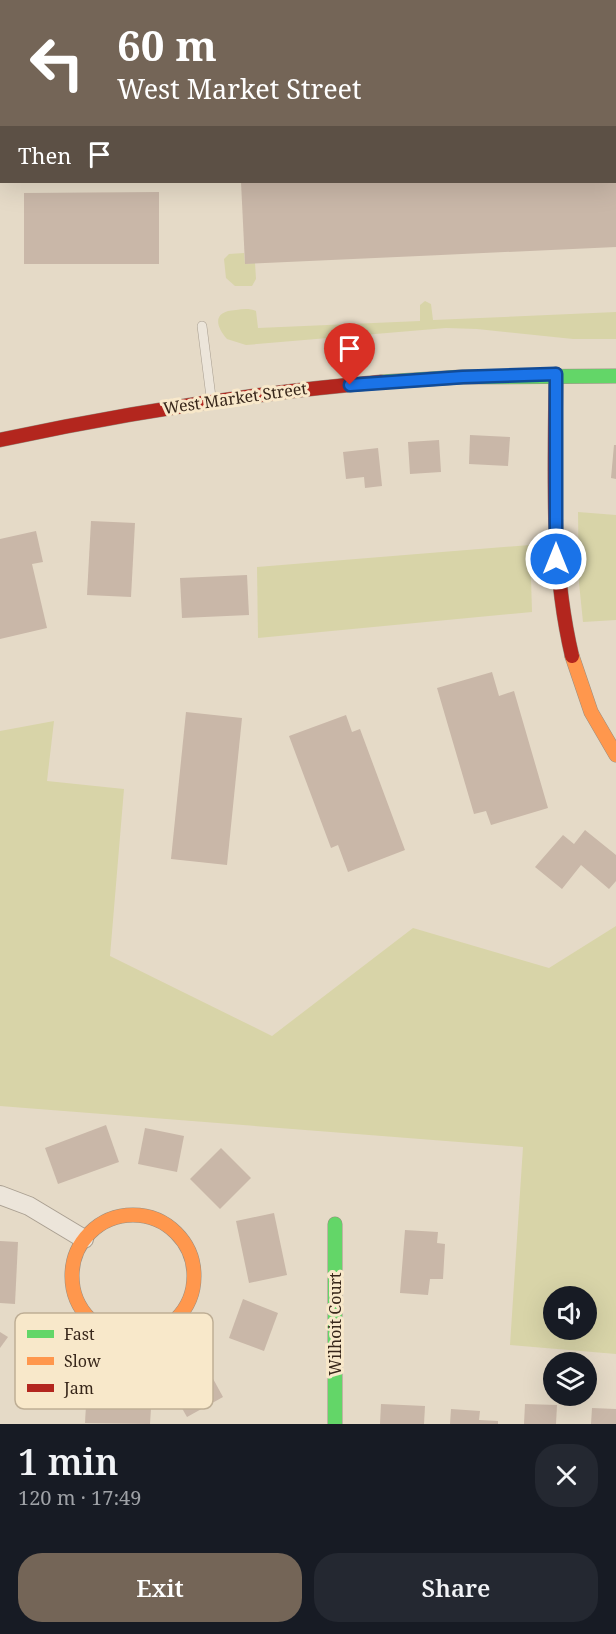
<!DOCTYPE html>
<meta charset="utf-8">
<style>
:root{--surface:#171b24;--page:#242831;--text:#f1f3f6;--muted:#9ea1a6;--accent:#746557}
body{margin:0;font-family:"Noto Serif",serif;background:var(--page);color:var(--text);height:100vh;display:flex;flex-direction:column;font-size:22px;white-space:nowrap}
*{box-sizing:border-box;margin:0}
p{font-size:20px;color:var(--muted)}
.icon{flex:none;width:33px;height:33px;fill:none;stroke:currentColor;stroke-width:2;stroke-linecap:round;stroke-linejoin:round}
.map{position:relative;height:1424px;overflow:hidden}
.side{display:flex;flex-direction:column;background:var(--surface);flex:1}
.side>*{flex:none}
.banner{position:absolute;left:0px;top:0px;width:616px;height:183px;box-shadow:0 6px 24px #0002;background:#746557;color:#fff;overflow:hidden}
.tools{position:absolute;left:543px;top:1286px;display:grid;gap:12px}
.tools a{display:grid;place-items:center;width:54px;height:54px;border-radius:50%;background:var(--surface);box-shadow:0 6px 24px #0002;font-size:30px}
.pin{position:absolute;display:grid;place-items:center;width:51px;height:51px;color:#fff;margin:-62px -26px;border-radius:50% 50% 50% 0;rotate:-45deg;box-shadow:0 0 6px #0007}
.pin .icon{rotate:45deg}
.me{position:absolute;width:66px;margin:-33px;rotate:0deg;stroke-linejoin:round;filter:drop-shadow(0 0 4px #0008)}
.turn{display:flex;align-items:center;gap:21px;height:126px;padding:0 18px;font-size:27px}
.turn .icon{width:78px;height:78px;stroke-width:2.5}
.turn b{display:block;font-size:42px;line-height:51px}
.then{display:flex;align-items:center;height:57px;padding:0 18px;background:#0003;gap:12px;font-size:22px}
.round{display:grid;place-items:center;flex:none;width:63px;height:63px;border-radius:24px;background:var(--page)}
.overview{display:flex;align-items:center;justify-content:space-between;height:102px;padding:0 18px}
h1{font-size:36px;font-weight:600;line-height:45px}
.button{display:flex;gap:12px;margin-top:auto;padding:12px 18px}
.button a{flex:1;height:69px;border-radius:24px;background:var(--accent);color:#fff;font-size:24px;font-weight:600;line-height:69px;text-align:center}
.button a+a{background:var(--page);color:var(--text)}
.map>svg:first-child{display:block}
</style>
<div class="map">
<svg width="616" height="1424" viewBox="0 0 616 1424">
<rect width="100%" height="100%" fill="#e5dac7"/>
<g fill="#d8d4a8" fill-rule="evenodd">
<path d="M244 253 245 264 255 263 256 279 252 286H235L226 278 224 259 229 254Z"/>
<path d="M425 301 431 304 433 320 616 312V339H573L477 329 446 328 246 345 227 339C214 324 214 311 236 310 243 309 249 308 256 311L258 328 420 321V305Z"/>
<path d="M578 512 616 515V620L583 622 579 583Z"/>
<path d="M530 545 532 612 258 638 257 567Z"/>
<path d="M54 721 47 781 124 789 110 956 272 1036 413 928 549 968 616 926V1354L510 1345 523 1147 0 1106V731ZM554 1296H586V1329H554Z"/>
</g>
<g fill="#c9b7a8">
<path d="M241 182H616V247L245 264Z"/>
<path d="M159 192V264H24V193Z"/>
<path d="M470 435 510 437 508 466 469 464Z"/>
<path d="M439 440 441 472 410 474 408 442Z"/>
<path d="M614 445H616V479L611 478Z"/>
<path d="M378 448 382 486 365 488 364 477 346 479 343 452Z"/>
<path d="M91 521 135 523 131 597 87 595Z"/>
<path d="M36 531 43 562 32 564 47 628 0 639V539Z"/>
<path d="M247 575 249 615 182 618 180 578Z"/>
<path d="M492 672 499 696 514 691 548 808 491 825 486 811 474 814 437 688Z"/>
<path d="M186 712 242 718 227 865 171 859Z"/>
<path d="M346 715 352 732 360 729 405 850 348 872 338 845 331 848 289 736Z"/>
<path d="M585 830 616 855V881L609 889 581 865 562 889 535 867 563 835 574 844Z"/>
<path d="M106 1125 119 1162 58 1184 45 1148Z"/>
<path d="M145 1128 184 1136 177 1172 138 1164Z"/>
<path d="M221 1148 251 1178 220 1209 190 1179Z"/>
<path d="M274 1213 287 1275 249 1283 236 1221Z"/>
<path d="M405 1230 438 1232 437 1243 445 1244 443 1279H430L428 1295 400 1293Z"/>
<path d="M0 1241 18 1242 15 1304 0 1303Z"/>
<path d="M243 1299 278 1313 264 1351 229 1338Z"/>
<path d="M0 1332 8 1337 0 1348Z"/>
<path d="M205 1364 223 1397 187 1417 168 1384Z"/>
<path d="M87 1387 152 1391 150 1424 85 1423Z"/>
<path d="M381 1404 425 1406 424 1424H380Z"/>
<path d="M525 1404 557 1405 556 1424H524Z"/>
<path d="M592 1408 616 1409V1424H591Z"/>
<path d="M451 1409 480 1411 479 1420 498 1421V1424H450Z"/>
</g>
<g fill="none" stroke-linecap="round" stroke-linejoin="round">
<g stroke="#a99f91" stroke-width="10">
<path id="lane" d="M202 326 211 397"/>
</g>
<g stroke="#a99f91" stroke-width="20">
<path id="street" d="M0 1195 29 1206 84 1239"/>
</g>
<g stroke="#998e81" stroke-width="15">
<g id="fast">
<path d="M381 382 461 377 616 376"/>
<path d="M335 1224V1424"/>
</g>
</g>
<g stroke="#998e81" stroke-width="15">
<g id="slow">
<path d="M572 656 591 712 616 755"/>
<circle cx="133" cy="1276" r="61"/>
</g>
</g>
<g stroke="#998e81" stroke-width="15">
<g id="jam">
<path d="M556 374C555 469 550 563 572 656"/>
<path d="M0 440C126 413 252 393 381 382"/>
</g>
</g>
<use href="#lane" stroke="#ece5da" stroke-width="9"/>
<use href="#street" stroke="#ece5da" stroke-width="18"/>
<use href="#fast" stroke="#63d668" stroke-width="14"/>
<use href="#slow" stroke="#ff974d" stroke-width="14"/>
<use href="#jam" stroke="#b3261e" stroke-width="14"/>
</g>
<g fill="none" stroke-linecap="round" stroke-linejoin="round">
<g stroke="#114b97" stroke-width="15">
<path id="route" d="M350 385 463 377 556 374V559"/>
</g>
<use href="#route" stroke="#1a73e8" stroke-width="10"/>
</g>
<g text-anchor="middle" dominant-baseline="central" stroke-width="6" stroke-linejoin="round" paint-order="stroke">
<g font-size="16" fill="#37261a" stroke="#f8e8ca">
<text transform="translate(235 398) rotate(-8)">West Market Street</text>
<text transform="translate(335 1324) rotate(-90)">Wilhoit Court</text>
</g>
</g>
<rect x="15" y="1313" width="198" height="96" rx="9" fill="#f8e8ca" stroke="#beae95" stroke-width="1.5"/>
<rect x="27" y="1330" width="27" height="8" fill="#63d668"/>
<rect x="27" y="1357" width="27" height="8" fill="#ff974d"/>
<rect x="27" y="1384" width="27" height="8" fill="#b3261e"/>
<g font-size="16" fill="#37261a">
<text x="64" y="1340">Fast</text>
<text x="64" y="1367">Slow</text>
<text x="64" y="1394">Jam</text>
</g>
</svg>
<div class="tools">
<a><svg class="icon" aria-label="sound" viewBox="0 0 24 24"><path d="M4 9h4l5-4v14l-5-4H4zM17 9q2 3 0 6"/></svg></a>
<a><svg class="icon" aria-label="layers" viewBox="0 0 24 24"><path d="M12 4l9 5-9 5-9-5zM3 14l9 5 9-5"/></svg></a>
</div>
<div class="pin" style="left:350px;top:385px;background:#d93025"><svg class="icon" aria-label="arrive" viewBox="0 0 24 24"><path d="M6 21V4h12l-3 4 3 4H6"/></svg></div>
<svg class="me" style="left:556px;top:559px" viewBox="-20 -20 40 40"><circle r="17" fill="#1a73e8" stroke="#fff" stroke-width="3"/><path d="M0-11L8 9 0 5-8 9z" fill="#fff"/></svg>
<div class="banner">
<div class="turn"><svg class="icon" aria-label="left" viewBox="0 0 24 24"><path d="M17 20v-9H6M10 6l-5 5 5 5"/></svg><div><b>60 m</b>West Market Street</div></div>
<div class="then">Then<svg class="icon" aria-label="arrive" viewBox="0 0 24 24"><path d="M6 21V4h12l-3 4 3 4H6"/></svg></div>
</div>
</div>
<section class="side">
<div class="overview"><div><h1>1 min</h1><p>120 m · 17:49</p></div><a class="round"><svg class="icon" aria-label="close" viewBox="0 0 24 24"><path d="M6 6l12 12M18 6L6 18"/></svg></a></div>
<div class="button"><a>Exit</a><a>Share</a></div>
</section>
